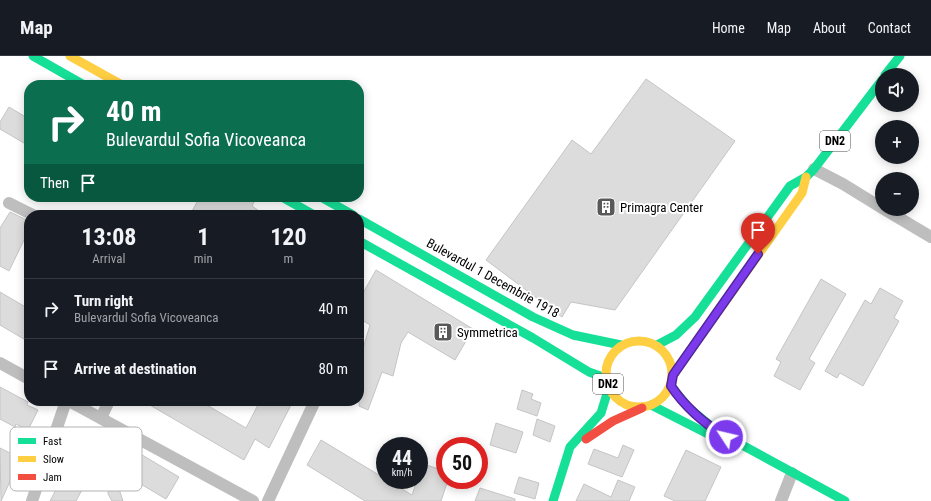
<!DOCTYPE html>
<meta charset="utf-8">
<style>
:root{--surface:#171b24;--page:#242831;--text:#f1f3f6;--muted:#9ea1a6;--line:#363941}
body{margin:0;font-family:"Roboto Condensed",sans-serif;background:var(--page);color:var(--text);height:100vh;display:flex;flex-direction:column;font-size:15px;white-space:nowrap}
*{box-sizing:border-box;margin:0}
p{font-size:13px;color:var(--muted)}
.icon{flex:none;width:22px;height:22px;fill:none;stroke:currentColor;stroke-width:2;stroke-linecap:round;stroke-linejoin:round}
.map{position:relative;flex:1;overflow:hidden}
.details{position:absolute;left:24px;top:154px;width:340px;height:196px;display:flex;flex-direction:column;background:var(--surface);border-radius:16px;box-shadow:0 2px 10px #0003}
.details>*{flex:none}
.top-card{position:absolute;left:24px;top:24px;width:340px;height:122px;border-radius:16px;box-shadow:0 2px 10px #0003;background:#0b6e4f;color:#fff;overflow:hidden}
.controls{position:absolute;left:875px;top:12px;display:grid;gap:8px}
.controls a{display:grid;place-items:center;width:44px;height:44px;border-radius:50%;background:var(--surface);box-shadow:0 2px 10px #0003;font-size:20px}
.speed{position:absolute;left:376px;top:381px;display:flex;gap:8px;font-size:20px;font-weight:700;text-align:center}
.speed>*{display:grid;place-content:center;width:52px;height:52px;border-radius:50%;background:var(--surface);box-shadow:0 2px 10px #0003;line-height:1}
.speed small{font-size:10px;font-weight:400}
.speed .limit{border:6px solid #d22;background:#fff;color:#111}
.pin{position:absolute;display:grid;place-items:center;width:34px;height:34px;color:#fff;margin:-41px -17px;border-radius:50% 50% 50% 0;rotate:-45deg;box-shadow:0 0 4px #0007}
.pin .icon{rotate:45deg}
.me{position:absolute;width:44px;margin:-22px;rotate:305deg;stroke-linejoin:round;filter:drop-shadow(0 0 3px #0008)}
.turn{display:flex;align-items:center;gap:14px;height:84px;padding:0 16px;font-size:18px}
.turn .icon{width:52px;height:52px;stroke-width:2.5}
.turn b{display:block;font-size:28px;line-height:34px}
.then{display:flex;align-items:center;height:38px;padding:0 16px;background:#0003;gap:8px;font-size:15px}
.eta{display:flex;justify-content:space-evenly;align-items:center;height:68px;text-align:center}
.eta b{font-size:24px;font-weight:700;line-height:28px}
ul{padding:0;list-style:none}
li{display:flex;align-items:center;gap:12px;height:60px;padding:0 16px;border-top:1px solid var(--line)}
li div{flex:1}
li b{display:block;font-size:15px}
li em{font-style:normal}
header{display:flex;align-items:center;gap:24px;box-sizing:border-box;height:56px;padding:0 20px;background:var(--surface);border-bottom:1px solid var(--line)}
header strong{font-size:19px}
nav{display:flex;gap:22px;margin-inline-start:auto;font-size:14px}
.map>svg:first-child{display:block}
</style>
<header>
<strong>Map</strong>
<nav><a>Home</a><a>Map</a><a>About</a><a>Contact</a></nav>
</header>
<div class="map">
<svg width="931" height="445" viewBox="0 0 931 445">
<rect width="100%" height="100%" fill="#fff"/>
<g fill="#dcdcdc" stroke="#c5c5c5">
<path d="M646 23 735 85 615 254 571 246 562 261 486 204 572 84 591 98Z"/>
<path d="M9 51 29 63V90L0 73V66Z"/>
<path d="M200 141H250L255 144 252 150 265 159H200L192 155Z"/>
<path d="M10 156 29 165V184L25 182 9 215 0 210V172Z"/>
<path d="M376 214 473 273 455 304 408 276 401 287 393 320 382 316 368 354 359 350V306L370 269 359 262V244Z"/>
<path d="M821 223 846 238 809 303 815 307 800 334 774 320 781 306 776 303Z"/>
<path d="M880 232 903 245 894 262 899 265 863 330 840 317 837 322 825 315 865 244 871 248Z"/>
<path d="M0 236 29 253V286L0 269Z"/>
<path d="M0 331 28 346 27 349 38 354 28 374 16 368 15 371 0 363Z"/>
<path d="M522 334 533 338 531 343 541 347 537 360 517 353Z"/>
<path d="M143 345H200L246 372 260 345H293L269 392 255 383 244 404Z"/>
<path d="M537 363 555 370 550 386 533 379Z"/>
<path d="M496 367 523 376 516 397 490 389Z"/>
<path d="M102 375 179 421 166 443 90 398Z"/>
<path d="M321 384 412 439 417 424H419V419L423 408 445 415V424H448L441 445H365L307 409Z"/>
<path d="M623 389 634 394 622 421 588 408 594 393 618 402Z"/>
<path d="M0 392 20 402 11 418 13 419 1 445Z"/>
<path d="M78 392 91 399 97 406 76 445H50Z"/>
<path d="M686 394 721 411 705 445H675L664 440Z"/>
<path d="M519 421 539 427 535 443 514 437Z"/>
<path d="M618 424 635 431 629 445H576L584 428 611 441Z"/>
<path d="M117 427 123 445H112L108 438V432Z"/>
<path d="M480 432 515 443V445H475Z"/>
</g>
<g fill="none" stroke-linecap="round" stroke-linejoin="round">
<g stroke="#bebebe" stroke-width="12">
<path d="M814 113 843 128 882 152"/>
<path d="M9 147 33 159"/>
<path d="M884 153 931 181"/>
<path d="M0 307 29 323"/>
<path d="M69 345 253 445"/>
<path d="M101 362 109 345"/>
<path d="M32 445 66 345"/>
<path d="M268 445 315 345"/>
<path d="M781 445 792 417"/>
</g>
<g stroke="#16e098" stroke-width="9">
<path d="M33 0 84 29"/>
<path d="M885 19 900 0"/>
<path d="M282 141 314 159"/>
<path d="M321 141 353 159"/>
<path d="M359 163 533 261 573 279 621 289"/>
<path d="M359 185 533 282 589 316 606 322"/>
<path d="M657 289 676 279 695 261 790 130 806 121 814 113 882 24"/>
<path d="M671 330 689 352 718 376 845 445"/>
<path d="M651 349 710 379"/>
<path d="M553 445 570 391 601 357 609 331"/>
</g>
<g stroke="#ffcf43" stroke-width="9">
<path d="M70 0 122 29"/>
<circle cx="639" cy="318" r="33"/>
<path d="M673 319 802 137 806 121"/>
</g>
<path stroke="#f24e42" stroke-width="9" d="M586 383 613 365 642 352"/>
</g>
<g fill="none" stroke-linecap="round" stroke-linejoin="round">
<g stroke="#51269a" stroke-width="10">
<path id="route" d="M726 381C705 368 685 351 671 330L673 319 758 198"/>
</g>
<use href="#route" stroke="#7c3aed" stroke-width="7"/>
</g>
<defs>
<g id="building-square" transform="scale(1)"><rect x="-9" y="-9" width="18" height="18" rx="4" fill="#595959" stroke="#fff"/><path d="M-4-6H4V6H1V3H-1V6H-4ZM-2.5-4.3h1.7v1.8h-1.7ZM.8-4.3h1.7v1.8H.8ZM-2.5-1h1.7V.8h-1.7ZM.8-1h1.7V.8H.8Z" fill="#fff"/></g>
</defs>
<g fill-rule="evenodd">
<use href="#building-square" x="606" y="151"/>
<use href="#building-square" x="443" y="276"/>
</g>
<g text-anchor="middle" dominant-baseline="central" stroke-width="4" stroke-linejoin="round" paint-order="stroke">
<g fill="#fff" stroke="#4c4c4c" stroke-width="1">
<rect x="820" y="75" width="30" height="20" rx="3"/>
<rect x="593" y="318" width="30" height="20" rx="3"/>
</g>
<g font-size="12" font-weight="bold" fill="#000">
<text x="835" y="85">DN2</text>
<text x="608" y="328">DN2</text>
</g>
<g font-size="13" fill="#000" stroke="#fff" text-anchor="start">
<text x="620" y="151">Primagra Center</text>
<text x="457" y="276">Symmetrica</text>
</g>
<g font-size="13" fill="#000" stroke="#fff">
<text transform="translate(493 222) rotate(29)">Bulevardul 1 Decembrie 1918</text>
</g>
</g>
<rect x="10" y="371" width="132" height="64" rx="6" fill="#fff" stroke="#b2b2b2" stroke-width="1"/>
<rect x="18" y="382" width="18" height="6" fill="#16e098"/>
<rect x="18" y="400" width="18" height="6" fill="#ffcf43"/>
<rect x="18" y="418" width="18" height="6" fill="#f24e42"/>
<g font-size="11" fill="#000">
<text x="43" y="389">Fast</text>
<text x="43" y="407">Slow</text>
<text x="43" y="425">Jam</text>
</g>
</svg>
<div class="controls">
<a><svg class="icon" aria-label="sound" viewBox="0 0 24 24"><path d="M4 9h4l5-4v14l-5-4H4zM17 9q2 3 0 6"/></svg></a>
<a>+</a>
<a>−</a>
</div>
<div class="speed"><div>44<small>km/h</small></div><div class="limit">50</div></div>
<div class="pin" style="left:758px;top:198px;background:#d93025"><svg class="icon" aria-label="arrive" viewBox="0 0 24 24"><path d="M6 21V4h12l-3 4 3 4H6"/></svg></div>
<svg class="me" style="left:726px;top:381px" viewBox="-20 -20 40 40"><circle r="17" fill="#7c3aed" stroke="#fff" stroke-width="3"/><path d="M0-11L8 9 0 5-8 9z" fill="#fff"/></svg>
<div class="top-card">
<div class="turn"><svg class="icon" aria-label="right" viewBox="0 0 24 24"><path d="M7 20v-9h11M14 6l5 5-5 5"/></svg><div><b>40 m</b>Bulevardul Sofia Vicoveanca</div></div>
<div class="then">Then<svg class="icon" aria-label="arrive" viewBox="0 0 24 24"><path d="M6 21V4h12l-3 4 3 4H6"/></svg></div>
</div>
<section class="details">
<div class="eta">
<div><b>13:08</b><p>Arrival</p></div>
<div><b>1</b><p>min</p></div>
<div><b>120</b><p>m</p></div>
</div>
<ul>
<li><svg class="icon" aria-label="right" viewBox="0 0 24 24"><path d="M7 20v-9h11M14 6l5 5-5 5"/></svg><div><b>Turn right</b><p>Bulevardul Sofia Vicoveanca</p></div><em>40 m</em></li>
<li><svg class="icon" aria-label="arrive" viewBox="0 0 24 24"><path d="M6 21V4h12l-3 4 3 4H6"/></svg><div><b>Arrive at destination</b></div><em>80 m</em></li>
</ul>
</section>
</div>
